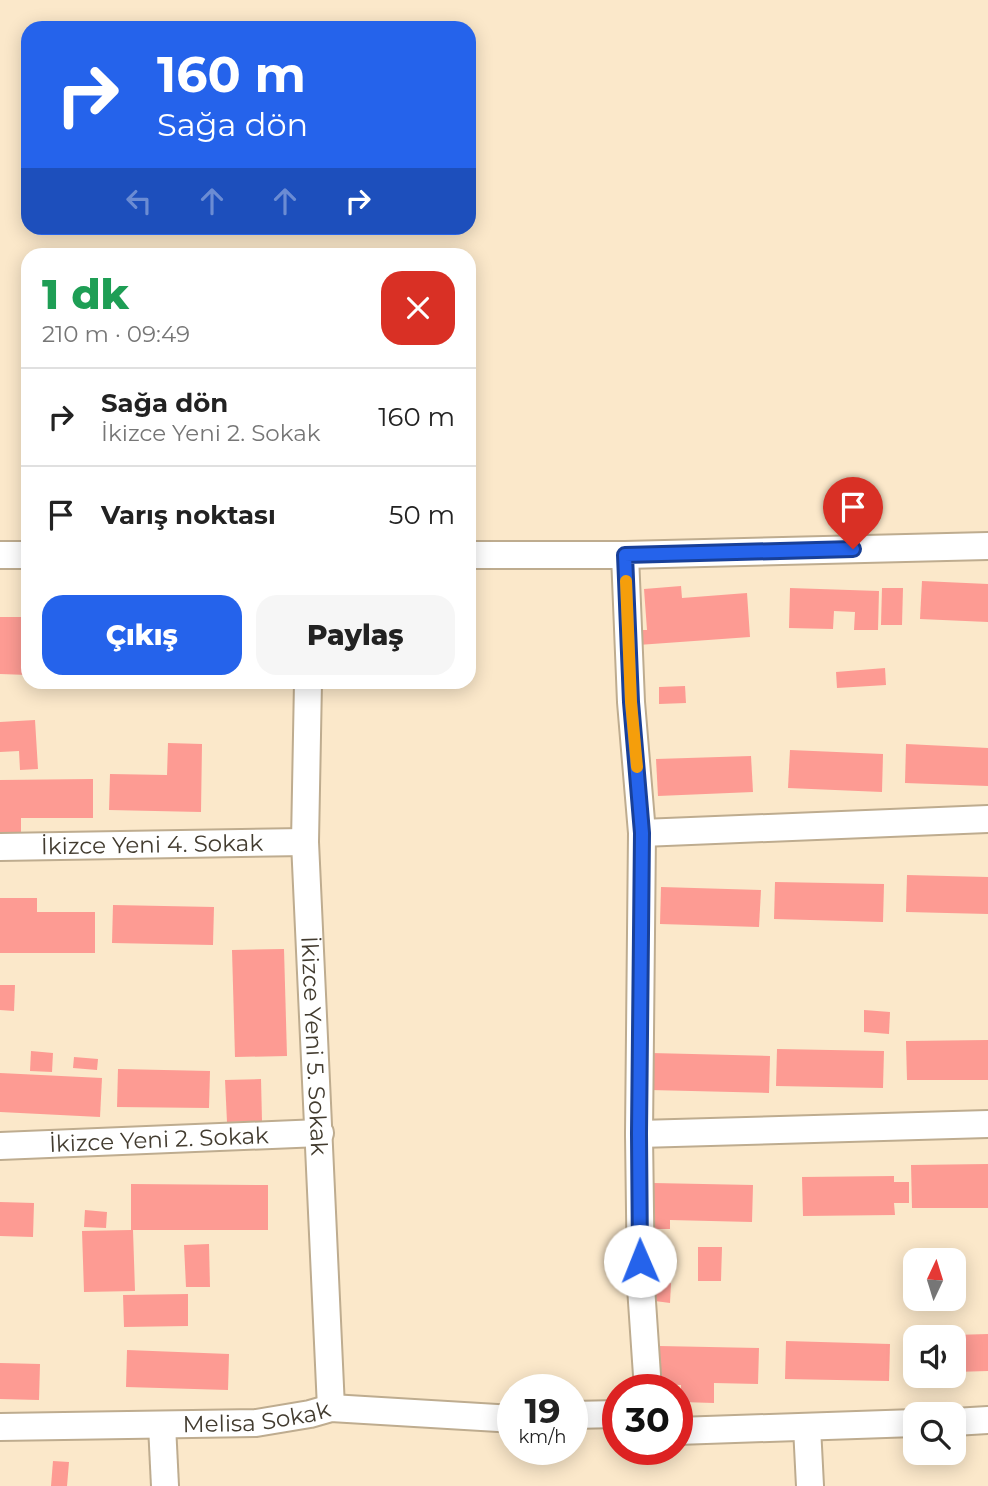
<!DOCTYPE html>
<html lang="tr">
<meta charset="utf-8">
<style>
:root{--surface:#fff;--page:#f6f6f6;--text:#222;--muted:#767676;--line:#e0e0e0;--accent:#2563eb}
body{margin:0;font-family:Montserrat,sans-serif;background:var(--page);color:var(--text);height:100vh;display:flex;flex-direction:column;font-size:26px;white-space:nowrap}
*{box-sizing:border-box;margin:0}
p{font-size:23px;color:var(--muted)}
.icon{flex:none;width:38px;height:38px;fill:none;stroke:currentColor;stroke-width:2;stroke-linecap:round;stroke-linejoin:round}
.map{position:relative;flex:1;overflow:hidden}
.panel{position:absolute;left:21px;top:248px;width:455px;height:441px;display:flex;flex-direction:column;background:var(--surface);border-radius:21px;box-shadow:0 4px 18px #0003}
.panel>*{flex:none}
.top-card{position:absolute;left:21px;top:21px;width:455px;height:214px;border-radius:21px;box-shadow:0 4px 18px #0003;background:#2563eb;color:#fff;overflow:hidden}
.needle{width:46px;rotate:4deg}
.fabs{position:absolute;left:903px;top:1248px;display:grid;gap:14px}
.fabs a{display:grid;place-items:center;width:63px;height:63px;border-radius:14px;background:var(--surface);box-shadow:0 4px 18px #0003;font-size:35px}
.speed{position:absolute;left:497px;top:1374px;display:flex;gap:14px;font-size:35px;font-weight:700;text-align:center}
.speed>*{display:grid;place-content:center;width:91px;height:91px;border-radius:50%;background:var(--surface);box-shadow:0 4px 18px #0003;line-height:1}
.speed small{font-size:18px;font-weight:400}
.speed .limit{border:10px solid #d22;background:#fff;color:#111}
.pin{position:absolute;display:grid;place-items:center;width:60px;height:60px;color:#fff;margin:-72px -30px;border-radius:50% 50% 50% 0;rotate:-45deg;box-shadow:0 0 7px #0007}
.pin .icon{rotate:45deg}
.me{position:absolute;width:77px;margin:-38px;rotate:359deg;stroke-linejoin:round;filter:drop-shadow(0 0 5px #0008)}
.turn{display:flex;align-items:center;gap:24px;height:147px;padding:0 21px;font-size:32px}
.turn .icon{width:91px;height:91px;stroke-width:2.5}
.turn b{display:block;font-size:49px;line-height:60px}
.lanes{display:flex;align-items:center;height:66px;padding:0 21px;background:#0003;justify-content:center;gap:35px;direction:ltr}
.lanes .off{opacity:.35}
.round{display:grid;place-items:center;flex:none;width:74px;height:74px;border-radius:21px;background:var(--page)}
.head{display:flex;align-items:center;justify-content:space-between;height:119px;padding:0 21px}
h1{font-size:42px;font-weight:800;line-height:52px;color:#1e9e55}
.button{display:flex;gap:14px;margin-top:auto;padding:14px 21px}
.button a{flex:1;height:80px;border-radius:21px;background:var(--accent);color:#fff;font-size:28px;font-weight:800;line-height:80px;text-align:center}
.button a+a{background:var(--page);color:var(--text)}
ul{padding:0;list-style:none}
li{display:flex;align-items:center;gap:21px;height:98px;padding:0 21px;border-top:2px solid var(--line)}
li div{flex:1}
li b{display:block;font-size:26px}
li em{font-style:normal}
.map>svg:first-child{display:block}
</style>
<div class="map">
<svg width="988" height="1486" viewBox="0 0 988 1486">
<rect width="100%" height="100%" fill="#fbe8ca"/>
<g fill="#fd9b93">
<path d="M922 581 988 584V622L920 619Z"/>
<path d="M681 586 682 598 747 593 750 637 638 645 637 630H647L644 589Z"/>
<path d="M790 588 879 591 878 630H854L855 612 834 611 833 629 789 628Z"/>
<path d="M882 588H903L902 625H881Z"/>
<path d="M0 617H28V675L0 674Z"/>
<path d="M885 668 886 685 837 688 836 672Z"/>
<path d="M685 686 686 703 659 704V687Z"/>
<path d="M35 720 38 769 20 770 19 751 0 752V722Z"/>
<path d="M168 743 202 744 201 812 109 810 110 774 167 775Z"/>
<path d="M906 744 988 748V786L905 783Z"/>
<path d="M790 750 883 754 882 792 788 788Z"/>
<path d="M751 756 753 792 658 796 656 759Z"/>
<path d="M93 779V818H21V835L0 834V780Z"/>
<path d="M907 875 988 877V914L906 912Z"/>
<path d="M775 882 884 884 883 922 774 919Z"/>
<path d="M661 887 761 890 759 927 660 924Z"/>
<path d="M0 898H37V912H95V953H0Z"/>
<path d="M113 905 214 907 213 945 112 943Z"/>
<path d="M284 949 287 1056 235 1057 232 950Z"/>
<path d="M0 985H15L14 1011 0 1010Z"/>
<path d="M864 1010 890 1012 889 1034 864 1032Z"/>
<path d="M988 1040V1080H907L906 1041Z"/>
<path d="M777 1049 884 1051 883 1088 776 1086Z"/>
<path d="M31 1051 53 1053 52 1072 30 1071Z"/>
<path d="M651 1053 770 1056 769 1093 650 1090Z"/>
<path d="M74 1057 98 1059 97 1070 73 1068Z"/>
<path d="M118 1069 210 1071 209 1108 117 1107Z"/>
<path d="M0 1073 102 1078 100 1117 0 1112Z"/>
<path d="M261 1079 262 1121 227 1122 225 1080Z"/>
<path d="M988 1164V1208H912L911 1165Z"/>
<path d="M894 1176V1182H909V1203H894L895 1215 803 1216 802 1177Z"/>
<path d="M653 1183 753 1185 752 1222 670 1220V1229H652Z"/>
<path d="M131 1184 268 1185V1230H133L135 1291 84 1292 82 1231 131 1230Z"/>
<path d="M0 1202 34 1203 33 1237 0 1236Z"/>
<path d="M85 1210 107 1212 106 1228 84 1227Z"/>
<path d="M209 1244 210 1287H186L184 1245Z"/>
<path d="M698 1247H722L721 1281H698Z"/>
<path d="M657 1282 671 1283 670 1303 655 1301Z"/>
<path d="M188 1294V1326L124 1327 123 1295Z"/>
<path d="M988 1334V1371L954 1372V1335Z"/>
<path d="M786 1341 890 1344 889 1381 785 1379Z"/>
<path d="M659 1346 759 1348 758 1384 714 1383V1403L681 1402V1385L658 1384Z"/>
<path d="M127 1350 229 1354 228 1390 126 1387Z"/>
<path d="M0 1363 40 1364 39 1400 0 1399Z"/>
<path d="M53 1461 69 1462 67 1486H51Z"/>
</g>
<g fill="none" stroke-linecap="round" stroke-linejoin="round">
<g stroke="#beac8f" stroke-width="30">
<g id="minor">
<path d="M0 555H28"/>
<path d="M469 555H625L988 546"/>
<path d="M625 555 631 702 642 833 639 1134 641 1287 648 1390"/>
<path id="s1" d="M308 682 305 842 331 1408"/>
<path d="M642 833 988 819"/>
<path id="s2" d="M0 847 305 842"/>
<path d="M639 1134 988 1124"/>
<path id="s3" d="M0 1146 320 1133"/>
<path d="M572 1415 618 1414"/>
<path d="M954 1422 988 1420"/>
<path d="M162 1425 165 1486"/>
<path id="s4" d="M0 1427 256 1423 310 1414 331 1408 513 1419"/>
<path d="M807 1427 810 1486"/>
<path d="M677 1431 915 1423"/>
</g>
</g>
<use href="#minor" stroke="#fff" stroke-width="26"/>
</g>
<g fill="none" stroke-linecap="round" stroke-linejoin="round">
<g stroke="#184099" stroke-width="18">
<path id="route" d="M640 1261 639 1134 642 833 631 702 625 555 853 549"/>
</g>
<use href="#route" stroke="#2563eb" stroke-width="12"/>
<path stroke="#f59e0b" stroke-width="12" d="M626 581 631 702 637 767"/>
</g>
<g text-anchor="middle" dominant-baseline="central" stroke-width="5" stroke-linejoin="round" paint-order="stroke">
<g font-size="23" fill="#423b2f" stroke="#fff">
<text stroke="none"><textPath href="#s2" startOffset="152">İkizce Yeni 4. Sokak</textPath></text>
<text stroke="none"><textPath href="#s1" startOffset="364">İkizce Yeni 5. Sokak</textPath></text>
<text stroke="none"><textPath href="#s3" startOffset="159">İkizce Yeni 2. Sokak</textPath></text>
<text stroke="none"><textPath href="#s4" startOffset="257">Melisa Sokak</textPath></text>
</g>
</g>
</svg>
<div class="fabs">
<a><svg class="needle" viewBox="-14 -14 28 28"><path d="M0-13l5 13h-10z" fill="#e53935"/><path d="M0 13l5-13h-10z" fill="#767676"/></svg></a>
<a><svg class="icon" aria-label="sound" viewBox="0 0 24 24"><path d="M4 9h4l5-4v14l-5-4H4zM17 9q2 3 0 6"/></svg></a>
<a><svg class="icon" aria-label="search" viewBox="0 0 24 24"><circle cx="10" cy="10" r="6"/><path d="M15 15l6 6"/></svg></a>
</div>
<div class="speed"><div>19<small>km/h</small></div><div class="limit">30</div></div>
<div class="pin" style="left:853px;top:549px;background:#d93025"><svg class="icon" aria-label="arrive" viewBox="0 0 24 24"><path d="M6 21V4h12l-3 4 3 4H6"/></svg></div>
<svg class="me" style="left:640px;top:1261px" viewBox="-20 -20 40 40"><circle r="19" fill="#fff"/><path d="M0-13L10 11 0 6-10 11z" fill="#2563eb"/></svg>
<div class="top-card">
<div class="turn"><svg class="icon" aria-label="right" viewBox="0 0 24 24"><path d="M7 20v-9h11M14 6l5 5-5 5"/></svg><div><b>160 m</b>Sağa dön</div></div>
<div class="lanes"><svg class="icon off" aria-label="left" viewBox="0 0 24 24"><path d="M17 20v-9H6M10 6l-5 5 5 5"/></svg><svg class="icon off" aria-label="ahead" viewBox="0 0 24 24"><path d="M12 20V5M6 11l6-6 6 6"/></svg><svg class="icon off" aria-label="ahead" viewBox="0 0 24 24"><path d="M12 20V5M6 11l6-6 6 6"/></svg><svg class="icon" aria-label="right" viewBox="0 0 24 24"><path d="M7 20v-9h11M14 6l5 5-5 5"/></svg></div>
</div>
<section class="panel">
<div class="head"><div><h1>1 dk</h1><p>210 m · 09:49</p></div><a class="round" style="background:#d93025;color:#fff"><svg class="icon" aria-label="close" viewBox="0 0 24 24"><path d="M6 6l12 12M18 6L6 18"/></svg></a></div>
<ul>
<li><svg class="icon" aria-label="right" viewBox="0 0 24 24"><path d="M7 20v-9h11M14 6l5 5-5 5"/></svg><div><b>Sağa dön</b><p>İkizce Yeni 2. Sokak</p></div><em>160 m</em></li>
<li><svg class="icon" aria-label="arrive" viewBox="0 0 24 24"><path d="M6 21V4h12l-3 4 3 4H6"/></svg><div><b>Varış noktası</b></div><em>50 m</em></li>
</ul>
<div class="button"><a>Çıkış</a><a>Paylaş</a></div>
</section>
</div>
